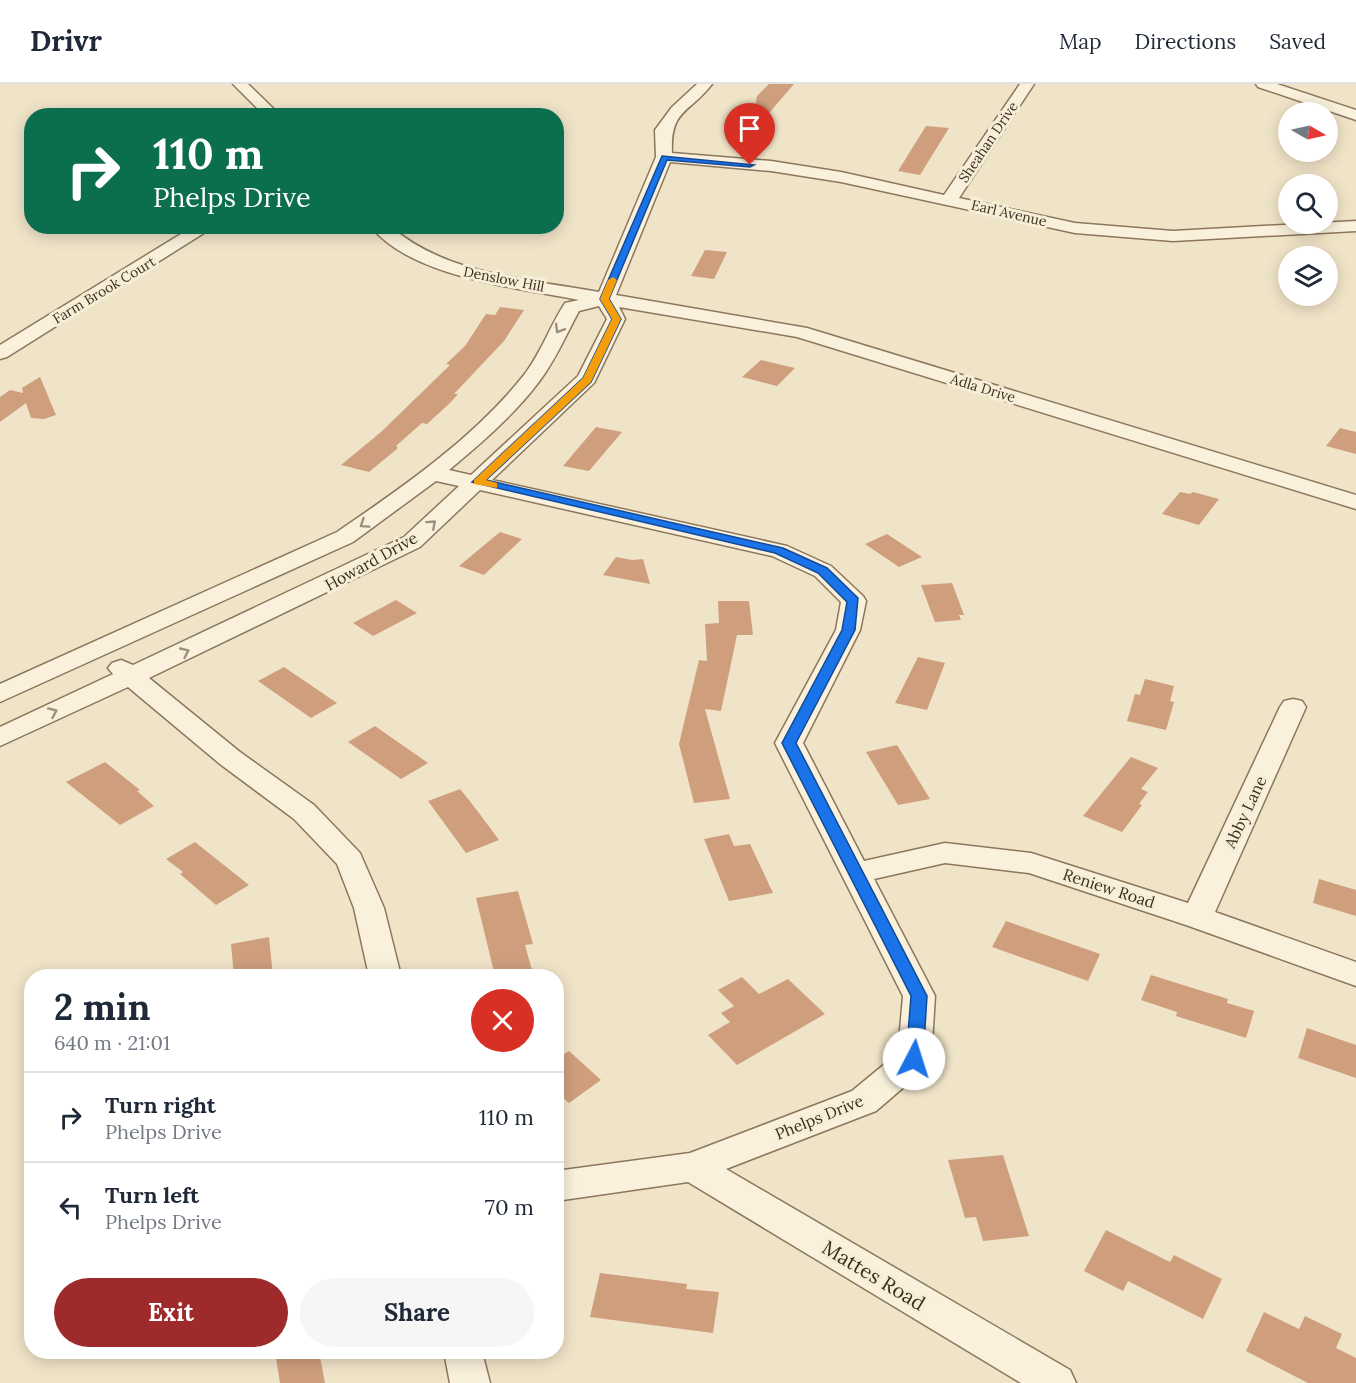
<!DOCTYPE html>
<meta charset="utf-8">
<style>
:root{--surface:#fff;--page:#f6f6f7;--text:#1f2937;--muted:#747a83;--line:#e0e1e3;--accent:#9e2a2b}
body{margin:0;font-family:Lora,serif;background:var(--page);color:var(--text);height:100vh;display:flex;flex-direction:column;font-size:22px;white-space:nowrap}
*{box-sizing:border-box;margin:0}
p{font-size:20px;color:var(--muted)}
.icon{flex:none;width:33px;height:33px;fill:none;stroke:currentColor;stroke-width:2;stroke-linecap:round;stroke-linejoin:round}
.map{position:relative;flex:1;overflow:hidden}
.sheet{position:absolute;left:24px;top:885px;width:540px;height:390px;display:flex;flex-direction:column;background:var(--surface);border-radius:24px;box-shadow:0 3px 15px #0003}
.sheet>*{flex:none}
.top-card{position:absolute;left:24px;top:24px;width:540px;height:126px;border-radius:24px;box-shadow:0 3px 15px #0003;background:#0b6e4f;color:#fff;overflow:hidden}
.needle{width:39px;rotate:99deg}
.controls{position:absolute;left:1278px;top:18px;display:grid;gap:12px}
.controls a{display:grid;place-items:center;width:60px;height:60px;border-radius:50%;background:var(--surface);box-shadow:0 3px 15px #0003;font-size:30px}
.pin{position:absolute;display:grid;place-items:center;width:51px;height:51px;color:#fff;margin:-62px -26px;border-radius:50% 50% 50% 0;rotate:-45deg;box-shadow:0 0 6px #0007}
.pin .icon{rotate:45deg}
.me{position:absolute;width:66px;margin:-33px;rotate:5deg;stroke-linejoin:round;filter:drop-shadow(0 0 4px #0008)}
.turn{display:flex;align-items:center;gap:21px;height:126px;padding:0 30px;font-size:27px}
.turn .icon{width:78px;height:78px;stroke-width:2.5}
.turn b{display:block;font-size:42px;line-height:51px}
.round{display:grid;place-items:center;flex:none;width:63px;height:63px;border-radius:32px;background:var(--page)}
.overview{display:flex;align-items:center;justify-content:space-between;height:102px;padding:0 30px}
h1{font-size:36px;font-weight:700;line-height:45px}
.cta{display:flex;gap:12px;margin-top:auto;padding:12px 30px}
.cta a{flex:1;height:69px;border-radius:36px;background:var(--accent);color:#fff;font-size:24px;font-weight:700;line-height:69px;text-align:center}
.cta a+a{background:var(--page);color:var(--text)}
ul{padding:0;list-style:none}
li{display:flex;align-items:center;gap:18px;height:90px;padding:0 30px;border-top:2px solid var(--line)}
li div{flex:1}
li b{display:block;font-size:22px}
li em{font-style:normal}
header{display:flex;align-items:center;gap:36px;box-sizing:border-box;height:84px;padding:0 30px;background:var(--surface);border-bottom:2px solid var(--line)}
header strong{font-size:28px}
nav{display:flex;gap:33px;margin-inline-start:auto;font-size:21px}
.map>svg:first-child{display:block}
</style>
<header>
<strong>Drivr</strong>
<nav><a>Map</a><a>Directions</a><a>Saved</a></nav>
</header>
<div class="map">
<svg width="1356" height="1299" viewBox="0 0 1356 1299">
<rect width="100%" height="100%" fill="#f0e4c8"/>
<g fill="#cf9f7d">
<path d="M769 0H794L751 50 757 12Z"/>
<path d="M926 42 949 44 920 91 898 87Z"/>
<path d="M705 166 727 168 714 195 691 192Z"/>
<path d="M500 223 524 226 504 257 454 310H458L450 319 427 340 422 339 396 362 398 364 369 388 341 381 381 348 450 281 446 280 465 262 486 230 495 231Z"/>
<path d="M761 276 795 284 777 302 742 293Z"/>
<path d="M40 293 56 331 44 335 31 334 26 319 0 338V313L10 306 23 309 22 304Z"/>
<path d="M596 343 622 348 589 387 563 382Z"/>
<path d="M1340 344 1356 348V370L1326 362Z"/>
<path d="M1180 408 1190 410 1193 408 1219 415 1199 441 1162 430Z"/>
<path d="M500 448 522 455 484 491 459 482Z"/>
<path d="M887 450 922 473 899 483 865 460Z"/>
<path d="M616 473 632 476 643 475 650 500 603 491Z"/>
<path d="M952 499 964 531H959L961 536 935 538 921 501Z"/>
<path d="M396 516 417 529 373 552 353 539Z"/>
<path d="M718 517H749L753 551H737L721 627 705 625 730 715 694 719 679 660 699 576 707 577 705 540 719 539Z"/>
<path d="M918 573 945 579 927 626 895 619Z"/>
<path d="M284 583 337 619 311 634 258 597Z"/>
<path d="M1145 595 1174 602 1170 617 1174 618 1166 646 1127 637 1135 610 1140 611Z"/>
<path d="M375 642 428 679 401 695 348 658Z"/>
<path d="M897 661 930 715 898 721 866 668Z"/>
<path d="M1131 673 1158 684 1141 705 1148 708 1139 720 1142 721 1122 748 1083 732Z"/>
<path d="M105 678 140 706 137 707 154 722 120 741 66 698Z"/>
<path d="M460 705 476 725 499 756 466 769 428 717Z"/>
<path d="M729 750 734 762 750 760 773 809 729 817 704 755Z"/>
<path d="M195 758 249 801 216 821 180 790 183 788 166 775Z"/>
<path d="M1319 795 1356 806V832L1313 819Z"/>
<path d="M518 807 533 860 525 861 532 886 495 892 476 814Z"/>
<path d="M1006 837 1100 870 1088 897 992 863Z"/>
<path d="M269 853 273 892H234L231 860Z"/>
<path d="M1151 891 1228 915 1227 919 1254 927 1246 954 1176 932 1177 928 1141 916Z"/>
<path d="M742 893 759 910 788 895 825 930 737 981 708 951 730 938 721 929 734 922 718 906Z"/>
<path d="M1307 944 1356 961V994L1298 974Z"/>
<path d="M569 967 601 996 569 1019 556 1008V975Z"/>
<path d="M1003 1071 1029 1152 983 1157 976 1133 965 1134 948 1076Z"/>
<path d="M1106 1146 1170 1178 1174 1171 1222 1195 1203 1235 1128 1197 1123 1207 1084 1187Z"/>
<path d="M600 1189 687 1200 686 1205 719 1208 713 1249 590 1233Z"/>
<path d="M1264 1228 1299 1245 1305 1232 1342 1250 1336 1264 1356 1274V1299H1308L1246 1267Z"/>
<path d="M275 1268H319L325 1299H280Z"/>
</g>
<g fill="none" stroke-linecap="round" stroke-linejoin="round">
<g stroke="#8d765c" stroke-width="3">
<g id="minor">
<path d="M233 0H248L281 32H265Z"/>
<path d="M697 0H712C689 30 670 25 672 69L771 77 841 88 944 111 1020 0H1034L959 114 1075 139 1173 147 1356 137V147L1173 157 1075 149 841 98 771 87 670 78 616 211 807 244 1356 411V425L797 253 619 223 625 235 594 299 492 396 787 462 831 482 863 512 866 517 860 546 803 659 864 777 945 759 1031 769 1188 819 1280 623 1284 617 1293 615 1302 617 1306 623 1215 828 1356 878V902L1186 841 1029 789 945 779 874 795 935 912 931 975 926 984 876 1027 726 1085 1070 1286 1076 1299H1021L688 1098 556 1117V1087L690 1069 852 1007 898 969 903 912 775 659 836 546 841 518 815 492 772 472 480 406 420 463 149 594 240 668 314 721 360 769 384 824 401 892H369L354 824 337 780 294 735 220 680 128 603 0 662V643L113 590 108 584 112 579 121 576 133 581 404 453 459 402 436 397 353 458 0 618V600L337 448C403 403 474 354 524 291 541 269 550 242 565 219L579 216C519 204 409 193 371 142H390C446 191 528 195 599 208L656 73 655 46 672 23ZM599 222 607 235 578 292 471 391 449 386C480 360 513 332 538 299 555 277 566 251 579 227Z"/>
<path d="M1256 0H1277L1356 26V36L1258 3Z"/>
<path d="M194 142H215L7 273 0 275V261Z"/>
<path d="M444 1268H482L490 1299H450Z"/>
</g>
</g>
<use href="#minor" fill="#faf1dc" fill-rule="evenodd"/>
</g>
<defs><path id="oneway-chevron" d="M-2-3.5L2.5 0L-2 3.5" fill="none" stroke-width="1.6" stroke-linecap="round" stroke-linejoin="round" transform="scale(1.5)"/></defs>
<g stroke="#9c907e">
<use href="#oneway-chevron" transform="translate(559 245) rotate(121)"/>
<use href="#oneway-chevron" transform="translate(364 440) rotate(146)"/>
<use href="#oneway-chevron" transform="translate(432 440) rotate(-42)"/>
<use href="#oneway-chevron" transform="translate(185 568) rotate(-25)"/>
<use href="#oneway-chevron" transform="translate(53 628) rotate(-24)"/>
</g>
<path fill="#1a73e8" stroke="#114b97" stroke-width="1.5" d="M662 72 754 81 750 83 667 76 609 215 621 235 591 298 486 396 783 464 827 484 858 514 855 546 796 659 927 912 923 975 920 979H908L906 975 911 912 782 659 842 546 847 518 818 489 775 469 472 398 583 294 612 235 600 215Z"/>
<path fill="#f59e0b" d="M613 193 617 196 609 215 621 235 591 298 486 396 497 399V404L474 400V396L583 294 612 235 600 215 608 196Z"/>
<g text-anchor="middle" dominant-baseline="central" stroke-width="6" stroke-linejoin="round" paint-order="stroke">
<g font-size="14" fill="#3d2e20" stroke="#f7eed8">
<text transform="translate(988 58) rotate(-56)">Sheahan Drive</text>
<text transform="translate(1009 129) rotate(13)">Earl Avenue</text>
<text transform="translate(504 195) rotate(11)">Denslow Hill</text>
<text transform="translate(104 206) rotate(-31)">Farm Brook Court</text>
<text transform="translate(983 304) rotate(17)">Adla Drive</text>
</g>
<g font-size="16" fill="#3d2e20" stroke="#f7eed8">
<text transform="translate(371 477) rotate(-29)">Howard Drive</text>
<text transform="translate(1245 728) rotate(-65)">Abby Lane</text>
<text transform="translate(1109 804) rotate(18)">Reniew Road</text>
<text transform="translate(819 1033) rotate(-22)">Phelps Drive</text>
</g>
<g font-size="20" fill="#3d2e20" stroke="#f7eed8">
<text transform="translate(874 1191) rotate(31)">Mattes Road</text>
</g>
</g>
</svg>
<div class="controls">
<a><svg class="needle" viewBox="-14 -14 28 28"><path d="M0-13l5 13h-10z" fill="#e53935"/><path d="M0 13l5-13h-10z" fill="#747a83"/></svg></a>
<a><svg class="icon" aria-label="search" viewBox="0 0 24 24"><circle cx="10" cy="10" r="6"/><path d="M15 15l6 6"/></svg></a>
<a><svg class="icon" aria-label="layers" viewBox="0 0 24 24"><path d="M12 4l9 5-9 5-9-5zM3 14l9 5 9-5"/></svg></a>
</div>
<div class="pin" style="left:750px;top:81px;background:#d93025"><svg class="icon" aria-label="arrive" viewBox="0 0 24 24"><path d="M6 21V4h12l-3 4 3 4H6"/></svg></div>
<svg class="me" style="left:914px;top:975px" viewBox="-20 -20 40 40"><circle r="19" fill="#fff"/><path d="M0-13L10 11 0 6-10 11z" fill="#1a73e8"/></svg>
<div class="top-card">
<div class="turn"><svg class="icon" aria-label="right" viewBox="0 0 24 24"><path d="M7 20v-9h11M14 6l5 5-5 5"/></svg><div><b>110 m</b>Phelps Drive</div></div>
</div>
<section class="sheet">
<div class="overview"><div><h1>2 min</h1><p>640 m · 21:01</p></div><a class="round" style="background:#d93025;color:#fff"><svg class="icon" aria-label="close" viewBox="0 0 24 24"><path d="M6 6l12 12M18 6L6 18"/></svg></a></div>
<ul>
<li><svg class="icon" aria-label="right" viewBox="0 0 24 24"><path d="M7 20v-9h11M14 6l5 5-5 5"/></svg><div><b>Turn right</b><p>Phelps Drive</p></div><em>110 m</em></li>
<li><svg class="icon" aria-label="left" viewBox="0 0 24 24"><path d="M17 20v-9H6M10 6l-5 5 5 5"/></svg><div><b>Turn left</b><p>Phelps Drive</p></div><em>70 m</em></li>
</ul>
<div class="cta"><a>Exit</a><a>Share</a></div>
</section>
</div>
